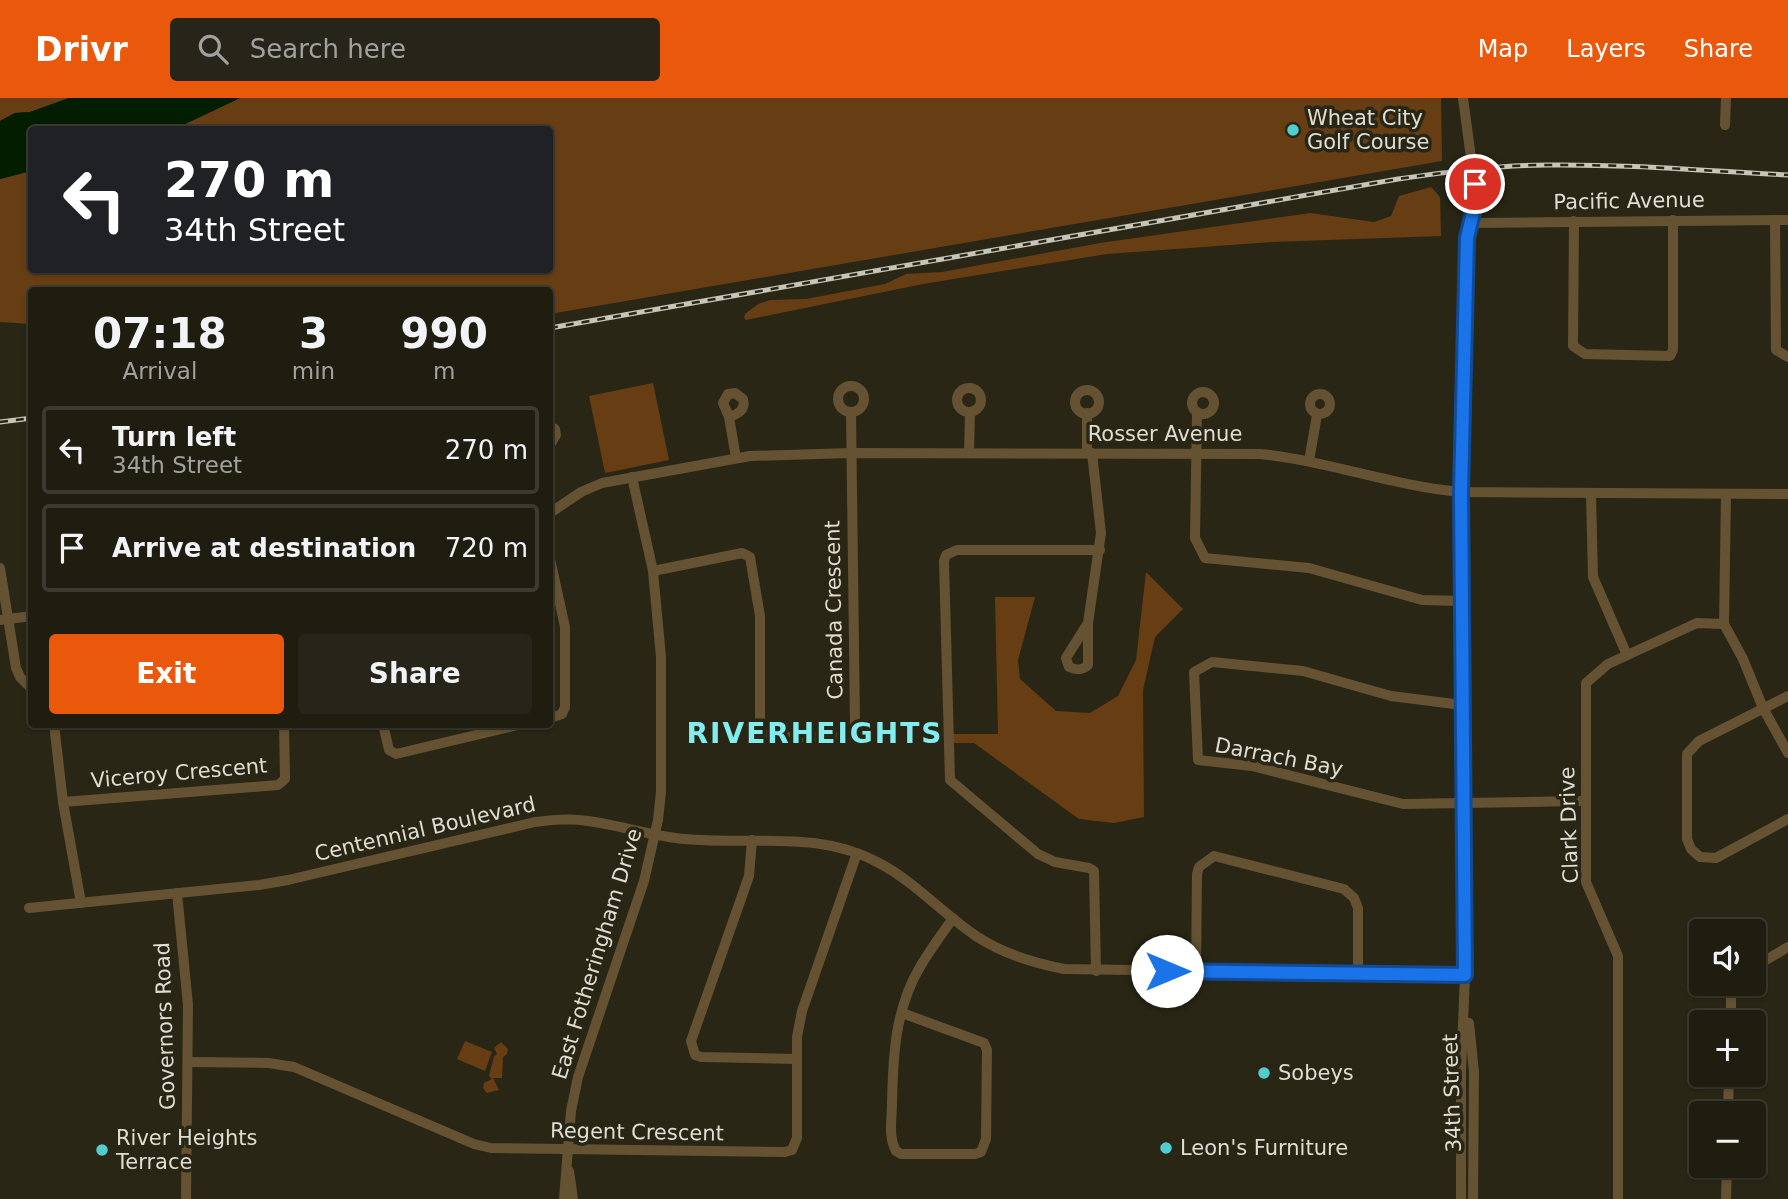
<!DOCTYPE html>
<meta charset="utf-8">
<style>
:root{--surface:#1f1c10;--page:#272519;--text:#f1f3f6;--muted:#a1a19f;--line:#3c3a30;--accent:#ea580c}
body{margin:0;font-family:"DejaVu Sans",sans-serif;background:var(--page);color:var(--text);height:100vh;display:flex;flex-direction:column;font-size:26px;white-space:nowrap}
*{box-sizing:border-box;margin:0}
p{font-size:23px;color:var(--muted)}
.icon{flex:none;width:38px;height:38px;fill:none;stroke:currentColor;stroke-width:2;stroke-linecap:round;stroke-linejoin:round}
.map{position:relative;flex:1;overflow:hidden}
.details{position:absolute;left:28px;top:189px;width:525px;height:441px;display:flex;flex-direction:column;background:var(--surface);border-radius:7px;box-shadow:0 2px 5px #0004,0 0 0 2px var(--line)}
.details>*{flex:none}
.banner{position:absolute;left:28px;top:28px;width:525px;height:147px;border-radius:7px;box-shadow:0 2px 5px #0004,0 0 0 2px var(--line);background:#202124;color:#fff;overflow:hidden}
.fabs{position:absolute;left:1689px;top:821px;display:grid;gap:14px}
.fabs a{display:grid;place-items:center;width:77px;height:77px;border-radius:7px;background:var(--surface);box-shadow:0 2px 5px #0004,0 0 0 2px var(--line);font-size:35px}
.pin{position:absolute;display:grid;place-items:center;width:60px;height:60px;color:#fff;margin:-30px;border:4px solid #fff;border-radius:50%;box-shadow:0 2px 7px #0007}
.me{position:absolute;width:77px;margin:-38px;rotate:90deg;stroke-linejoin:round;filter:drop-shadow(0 0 5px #0008)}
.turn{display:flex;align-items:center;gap:24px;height:147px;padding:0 21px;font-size:32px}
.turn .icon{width:91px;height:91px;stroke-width:2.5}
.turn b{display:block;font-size:49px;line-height:60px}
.eta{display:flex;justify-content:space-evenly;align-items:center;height:119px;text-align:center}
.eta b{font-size:42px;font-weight:700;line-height:49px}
.button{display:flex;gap:14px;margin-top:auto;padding:14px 21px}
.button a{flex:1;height:80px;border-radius:7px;background:var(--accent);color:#fff;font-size:28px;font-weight:700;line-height:80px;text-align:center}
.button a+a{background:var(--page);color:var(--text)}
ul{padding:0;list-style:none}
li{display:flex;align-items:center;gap:21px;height:88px;margin:0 14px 10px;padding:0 7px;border:4px solid var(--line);border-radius:7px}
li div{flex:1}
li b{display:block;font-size:26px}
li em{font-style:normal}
header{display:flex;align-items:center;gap:42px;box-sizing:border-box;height:98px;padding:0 35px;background:var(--accent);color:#fff}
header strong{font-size:33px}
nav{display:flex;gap:38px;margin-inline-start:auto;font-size:24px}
.search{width:490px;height:63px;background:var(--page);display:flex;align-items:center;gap:18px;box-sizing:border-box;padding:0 24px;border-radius:7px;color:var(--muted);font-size:26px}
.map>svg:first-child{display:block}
</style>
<header>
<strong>Drivr</strong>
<div class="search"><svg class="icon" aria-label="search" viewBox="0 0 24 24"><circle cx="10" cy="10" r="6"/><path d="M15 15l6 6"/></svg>Search here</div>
<nav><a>Map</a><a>Layers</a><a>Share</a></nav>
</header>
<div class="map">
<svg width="1788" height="1101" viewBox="0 0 1788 1101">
<rect width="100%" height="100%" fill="#292615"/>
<g fill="#673d14">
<path d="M0 0H69L30 14 15 15 0 23Z"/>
<path d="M240 0H1441L1442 63 550 216V192H32L31 226 0 224V81L31 73 32 172H550V32L165 31 183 27Z"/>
<path d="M1431 89 1440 99 1441 138 1272 144 1107 156 923 186 746 222 744 220 745 216 758 206 770 202 806 201 885 186 906 176 942 174 1100 145 1310 115 1374 124 1391 118 1399 98Z"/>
<path d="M653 285 669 362 605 375 589 298Z"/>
<path d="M1146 474 1183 511 1155 539 1143 592 1144 719 1114 725 1079 721 974 645H949L950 636H998L995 499H1035L1018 562 1020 581 1056 613 1090 615 1118 598 1136 562Z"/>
<path d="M465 943 492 954 485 973 457 961Z"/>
<path d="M501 944 508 951 507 956 503 959 502 980H493L499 992 487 995 483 990 484 985 492 981 489 978 494 958 497 956 494 950Z"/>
</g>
<path fill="#031d00" d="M69 0H240L183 27 165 31 32 32 31 73 0 81V23L15 15 30 14Z"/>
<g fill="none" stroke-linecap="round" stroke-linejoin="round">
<g stroke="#655232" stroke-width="10">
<path d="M1725 27 1726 0"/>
<path d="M1775 122 1776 252 1788 259"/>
<path d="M1574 123 1573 248 1585 256 1670 258 1673 252V122"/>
<path d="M1470 125 1788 122"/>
<circle cx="851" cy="301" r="13"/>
<circle cx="969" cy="302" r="12"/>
<circle cx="1087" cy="304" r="12"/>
<circle cx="1203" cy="305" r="11"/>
<circle cx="1320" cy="306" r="10"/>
<path d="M1197 314 1195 440 1205 460 1309 470 1422 502 1462 503"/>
<path d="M1087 315V355"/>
<path d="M729 319C738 316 746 312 743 301L735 295 728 296 723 305 729 319 736 360"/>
<path d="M550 328 555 331 556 337 550 347"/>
<path d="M969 355 970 315"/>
<path d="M1309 363 1317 317"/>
<path d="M1591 396 1593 479 1627 557"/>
<path d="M1726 396 1724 526 1743 561 1763 610 1788 655"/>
<path d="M550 415 581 394 602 385 750 358 851 355 1260 356C1329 363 1393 388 1461 394L1788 396"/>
<path d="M550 461 565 529V609L562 616 550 620"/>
<path d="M0 470 16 570 20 579 32 591"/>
<path d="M653 473 742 455 750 459 760 518V629L764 637 773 639H844L852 635 855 626 851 314"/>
<path d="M0 522 32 518"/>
<path d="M1088 525 1066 560 1069 569C1076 572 1082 573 1088 567V525L1101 435 1092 355"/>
<path d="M1788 598 1699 643 1687 656V741L1691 751 1700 759 1716 760 1788 721"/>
<path d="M1462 607 1391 598 1303 573 1212 564 1194 574 1198 662 1252 668 1403 706 1585 703"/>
<path d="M54 626 63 704 81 805"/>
<path d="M383 626 389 652 396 656 522 626"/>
<path d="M63 704 278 687 285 681 284 626"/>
<path d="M752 742 749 778 691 943 695 957 701 959 797 961"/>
<path d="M177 795 188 907 186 1101"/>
<path d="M29 810 259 787 288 782 535 724C552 722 570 720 588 723 617 727 646 736 676 740 745 749 815 730 879 765 915 784 942 815 976 838 1003 856 1033 865 1064 871L1465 877"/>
<path d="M1754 869 1788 849"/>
<path d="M1096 873 1094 773 1089 770 1055 764 1038 756 950 682 944 463 946 457 957 452H1100"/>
<path d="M1196 873 1197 776 1199 769 1214 758 1344 791 1354 800 1358 810V875"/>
<path d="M902 915 984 945 987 952 986 1041 981 1054 975 1056H901L896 1053C888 1039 892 1020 892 1005 893 958 895 911 920 869 930 852 942 836 953 820"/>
<path d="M1731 924V893L1736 886"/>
<path d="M1469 925 1474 974 1473 1101"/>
<path d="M189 964 269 965 294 969 474 1046 491 1050 785 1054 792 1052 797 1040V939L802 913 857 755"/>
<path d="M1728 1015 1729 976"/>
<path d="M569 1073 573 1101"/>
<path d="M564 1101 571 1013 578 979 644 783 658 722 661 694V559L653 473 632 379"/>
<path d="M1461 1101V974L1465 877 1461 394 1467 140 1476 97 1463 0"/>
<path d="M1618 1101V858L1586 784V585L1608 566 1697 525 1724 526"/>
<path d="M1726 1101 1727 1068"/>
</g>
<g stroke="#c6c5b9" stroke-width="5">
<g id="rail">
<path d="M550 230 1398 81C1447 74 1497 67 1547 67 1627 66 1708 73 1788 77"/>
<path d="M0 324 32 320"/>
</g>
</g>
<use href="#rail" stroke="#292615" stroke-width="2.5" stroke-dasharray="8" stroke-linecap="butt"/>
</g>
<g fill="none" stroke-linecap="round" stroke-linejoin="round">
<g stroke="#114b97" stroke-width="18">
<path id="route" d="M1167 873 1465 877 1461 394 1467 140 1475 106V86"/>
</g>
<use href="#route" stroke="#1a73e8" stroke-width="12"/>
</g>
<g fill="#52cdcf" stroke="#292615" stroke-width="2.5">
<circle cx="1293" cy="32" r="7"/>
<circle cx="1264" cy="975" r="7"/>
<circle cx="1166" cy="1050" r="7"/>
<circle cx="102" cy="1052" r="7"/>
</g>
<g text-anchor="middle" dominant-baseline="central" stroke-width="7" stroke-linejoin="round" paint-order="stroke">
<g font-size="21" fill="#dfded3" stroke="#292615" text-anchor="start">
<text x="1307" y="20">Wheat City<tspan x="1307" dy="24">Golf Course</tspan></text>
<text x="1278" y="975">Sobeys</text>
<text x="116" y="1040">River Heights<tspan x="116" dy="24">Terrace</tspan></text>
<text x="1180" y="1050">Leon's Furniture</text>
</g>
<g font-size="21" fill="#dfded3" stroke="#292615">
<text transform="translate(1629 103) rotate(-1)">Pacific Avenue</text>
<text x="1165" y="336">Rosser Avenue</text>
<text transform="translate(834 512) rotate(-91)">Canada Crescent</text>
<text transform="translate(1279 659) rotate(11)">Darrach Bay</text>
<text transform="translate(179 675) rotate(-5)">Viceroy Crescent</text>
<text transform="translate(1569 727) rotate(-92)">Clark Drive</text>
<text transform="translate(425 731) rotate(-13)">Centennial Boulevard</text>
<text transform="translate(597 856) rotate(-73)">East Fotheringham Drive</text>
<text transform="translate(165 928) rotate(-92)">Governors Road</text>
<text transform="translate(1452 995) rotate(-92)">34th Street</text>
<text transform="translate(637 1034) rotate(1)">Regent Crescent</text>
</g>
<g font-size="28" font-weight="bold" letter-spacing="2" fill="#81edef" stroke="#292615">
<text x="815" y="635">RIVERHEIGHTS</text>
</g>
</g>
</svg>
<div class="fabs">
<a><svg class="icon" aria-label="sound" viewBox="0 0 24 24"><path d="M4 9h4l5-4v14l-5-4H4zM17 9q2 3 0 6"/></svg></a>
<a>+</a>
<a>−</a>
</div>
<div class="pin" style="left:1475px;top:86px;background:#d93025"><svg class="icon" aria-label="arrive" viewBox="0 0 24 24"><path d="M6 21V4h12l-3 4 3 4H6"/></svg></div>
<svg class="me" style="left:1167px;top:873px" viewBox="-20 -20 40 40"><circle r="19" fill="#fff"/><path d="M0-13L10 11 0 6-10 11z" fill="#1a73e8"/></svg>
<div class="banner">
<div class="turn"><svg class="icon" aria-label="left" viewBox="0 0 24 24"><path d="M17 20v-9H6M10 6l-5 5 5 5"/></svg><div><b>270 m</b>34th Street</div></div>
</div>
<section class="details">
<div class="eta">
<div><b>07:18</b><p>Arrival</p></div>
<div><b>3</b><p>min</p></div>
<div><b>990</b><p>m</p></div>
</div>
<ul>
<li><svg class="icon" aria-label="left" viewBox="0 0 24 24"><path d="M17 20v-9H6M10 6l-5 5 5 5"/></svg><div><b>Turn left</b><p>34th Street</p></div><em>270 m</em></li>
<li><svg class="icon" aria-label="arrive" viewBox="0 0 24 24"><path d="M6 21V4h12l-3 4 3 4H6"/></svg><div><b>Arrive at destination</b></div><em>720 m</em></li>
</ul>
<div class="button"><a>Exit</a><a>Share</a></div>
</section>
</div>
